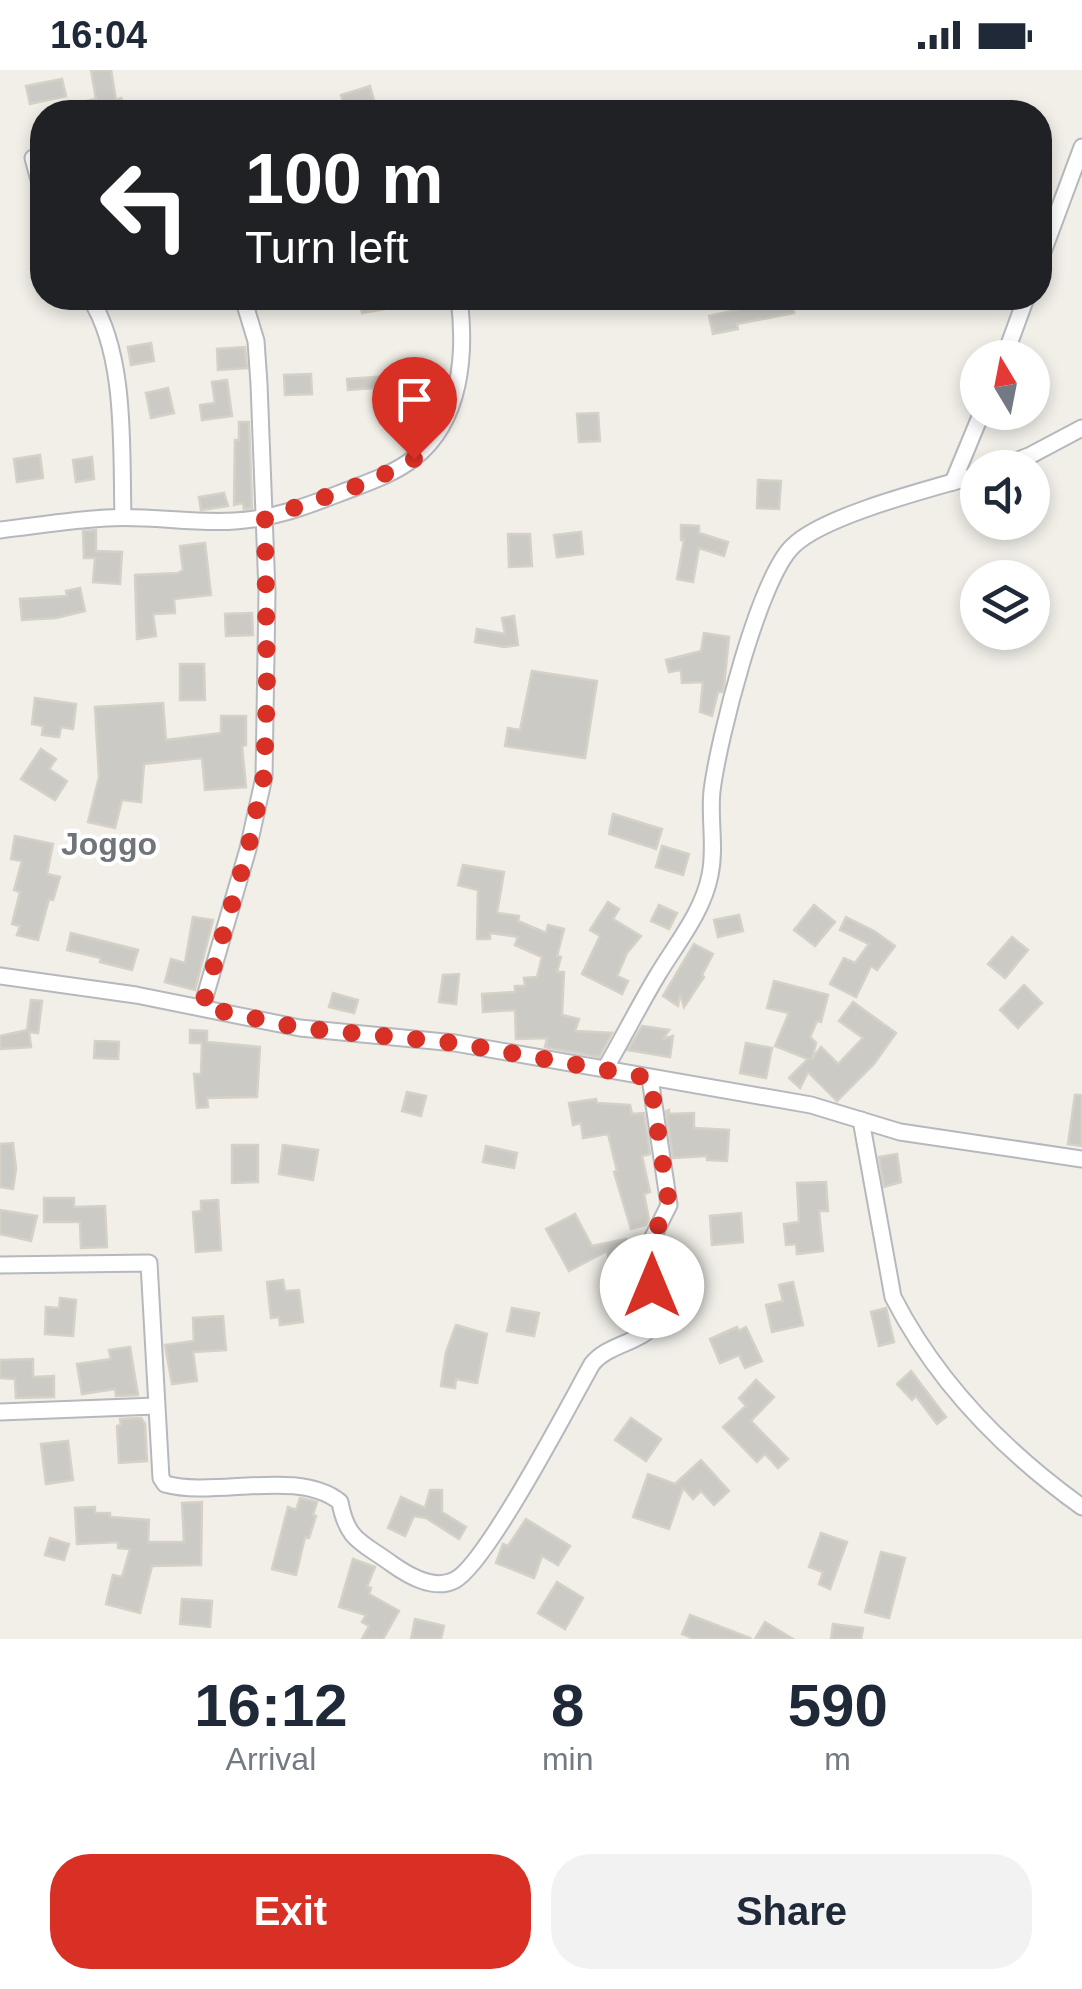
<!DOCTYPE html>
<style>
:root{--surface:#fff;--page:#f2f2f3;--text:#1f2937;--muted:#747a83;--accent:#d93025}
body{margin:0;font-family:Arial,sans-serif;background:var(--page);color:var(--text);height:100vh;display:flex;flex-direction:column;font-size:38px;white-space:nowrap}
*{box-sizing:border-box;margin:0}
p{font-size:32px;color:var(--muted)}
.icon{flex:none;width:55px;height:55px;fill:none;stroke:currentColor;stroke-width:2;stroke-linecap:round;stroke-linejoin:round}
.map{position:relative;height:1569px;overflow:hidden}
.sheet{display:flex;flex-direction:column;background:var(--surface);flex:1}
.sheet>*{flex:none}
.banner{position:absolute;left:30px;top:30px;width:1022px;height:210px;border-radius:40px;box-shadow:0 5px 15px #0003;background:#202124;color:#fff;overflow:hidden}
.needle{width:65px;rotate:350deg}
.tools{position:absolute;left:960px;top:270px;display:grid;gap:20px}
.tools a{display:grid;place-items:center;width:90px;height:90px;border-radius:50%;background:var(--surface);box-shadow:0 5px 15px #0003;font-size:50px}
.pin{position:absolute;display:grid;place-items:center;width:85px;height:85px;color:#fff;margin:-102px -42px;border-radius:50% 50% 50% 0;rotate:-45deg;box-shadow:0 0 10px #0007}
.pin .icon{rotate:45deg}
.me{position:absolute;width:110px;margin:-55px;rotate:0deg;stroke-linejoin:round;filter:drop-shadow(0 0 8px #0008)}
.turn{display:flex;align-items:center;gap:35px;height:210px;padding:0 50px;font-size:45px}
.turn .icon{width:130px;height:130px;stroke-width:2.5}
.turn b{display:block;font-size:70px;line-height:85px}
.eta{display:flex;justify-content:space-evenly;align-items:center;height:170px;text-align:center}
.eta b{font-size:60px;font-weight:700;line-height:70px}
.primary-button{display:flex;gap:20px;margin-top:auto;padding:20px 50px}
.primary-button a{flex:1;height:115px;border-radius:40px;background:var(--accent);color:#fff;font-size:40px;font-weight:700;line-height:115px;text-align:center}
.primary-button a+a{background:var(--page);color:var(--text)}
.status{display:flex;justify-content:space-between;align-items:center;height:70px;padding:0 50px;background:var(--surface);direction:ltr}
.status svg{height:28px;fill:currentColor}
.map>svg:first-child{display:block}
</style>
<div class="status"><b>16:04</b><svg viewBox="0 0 49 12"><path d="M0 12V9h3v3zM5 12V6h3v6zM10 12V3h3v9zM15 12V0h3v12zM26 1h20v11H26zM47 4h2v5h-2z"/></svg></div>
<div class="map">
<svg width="1082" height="1569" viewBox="0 0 1082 1569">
<rect width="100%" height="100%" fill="#f1efe8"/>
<g fill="#cccac5" stroke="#d6d1c6" stroke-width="2.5">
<path d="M91 0H111L116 30 121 28 129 42H88L86 31 96 29Z"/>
<path d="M62 9 66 26 30 34 26 16Z"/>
<path d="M370 16 376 38 346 42 341 25Z"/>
<path d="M417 31 420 42H384V35Z"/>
<path d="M359 228H413V234L362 243Z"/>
<path d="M792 228 794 243 737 254 738 259 713 264 709 246Z"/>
<path d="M151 273 154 291 131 295 128 277Z"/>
<path d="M245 277 247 298 218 300 217 279Z"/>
<path d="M311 304 312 324 285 325 284 305Z"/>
<path d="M388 306V317L348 320 347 309Z"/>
<path d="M227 310 232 346 202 350 200 335 215 333 212 312Z"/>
<path d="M410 314 414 337 390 342 386 319Z"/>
<path d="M168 318 174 343 151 348 146 323Z"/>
<path d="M598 343 600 371 579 372 577 344Z"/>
<path d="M239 352H249L252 438 244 439 243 433 234 435 235 370H239Z"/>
<path d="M40 385 43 408 17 412 14 389Z"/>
<path d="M92 387 94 409 76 412 73 390Z"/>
<path d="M758 410 781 411 779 439 757 438Z"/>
<path d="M224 423 228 436 201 440 199 427Z"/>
<path d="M681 455 699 456V463L728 472 724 486 699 478 693 512 677 509 684 470H681Z"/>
<path d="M96 460V481L122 482 120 514 93 512 95 488H84L83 461Z"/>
<path d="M581 462 583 484 557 487 554 465Z"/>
<path d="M508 464H530L532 496 509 497Z"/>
<path d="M205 473 211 525 174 529 175 543 153 544 156 566 137 569 135 505 178 503 183 500 180 476Z"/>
<path d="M80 518 85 541 56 548 22 550 20 529 67 526 66 521Z"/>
<path d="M252 543 253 565 226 566 225 544Z"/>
<path d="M514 546 518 575 504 577 475 572 477 559 505 564 502 548Z"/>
<path d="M704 563 729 567 724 616 722 622H718L712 646 700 642 703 612 682 613 681 600 669 602 666 590 701 581Z"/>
<path d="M180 594H204L205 630H180Z"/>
<path d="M532 601 597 611 585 688 505 676 508 658 520 660Z"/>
<path d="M35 628 76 634 73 659 61 657 59 667 42 665 43 656 32 654Z"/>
<path d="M163 633 166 670 221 663V646H246V675L242 676 246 717 205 720 202 688 144 694 141 732 122 730 115 758 88 752 99 707 95 637Z"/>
<path d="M41 679 56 689 49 699 67 711 55 730 21 709Z"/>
<path d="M613 744 662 759 656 779 609 764Z"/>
<path d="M15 766 53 774 47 804 60 807 53 830 49 829 38 870 17 865 20 856 12 854 20 822 14 820 22 791 11 789Z"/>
<path d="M662 776 689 784 683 805 656 797Z"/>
<path d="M463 795 504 802 497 843 519 846 518 851 546 863 548 855 564 859 557 886 561 887 557 902H564L562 945 579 949 575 961 612 963 599 987 545 977 547 968 516 969 515 940 483 942 482 924 515 922V916H525L524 908 537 907 542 887 515 875 518 867 490 863V869H477L478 820 458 815Z"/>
<path d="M608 832 619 839 613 849 641 866 627 883 617 906 628 911 622 924 582 904 600 866 590 860Z"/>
<path d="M659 835 677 843 669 859 651 851Z"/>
<path d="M814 835 835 852 815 876 794 860Z"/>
<path d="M739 845 743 861 718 867 714 850Z"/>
<path d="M193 847 213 850 195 920 165 912 171 889 185 893Z"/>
<path d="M846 847 874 861 895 876 877 900 871 896 856 927 830 914 844 888 855 893 869 874 840 860Z"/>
<path d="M71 863 138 880 132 900 100 892 101 888 67 880Z"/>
<path d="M1012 867 1028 880 1005 908 988 894Z"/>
<path d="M694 874 713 884 702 905 704 907 684 937 680 924 678 936 663 926Z"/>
<path d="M459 904 456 934 439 932 443 905Z"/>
<path d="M774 911 828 925 821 952 817 951 810 967 816 973 812 989 821 977 838 994 863 968 839 951 853 932 896 963 874 994 837 1031 808 1002 800 1018 789 1008 808 989 775 976 789 943 767 938Z"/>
<path d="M1024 915 1042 933 1018 958 1000 940Z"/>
<path d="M333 923 358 930 354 943 329 937Z"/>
<path d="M31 930 42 931 38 963 29 962 31 977 0 979V966L27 960Z"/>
<path d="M642 956 669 960 663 969 673 966 670 987 628 980Z"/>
<path d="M190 960 207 961V972L260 977 257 1027 207 1028 208 1037 197 1038 194 1004H201L202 973H190Z"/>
<path d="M95 971 119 972 118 989 94 988Z"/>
<path d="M746 973 772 978 766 1008 740 1003Z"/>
<path d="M407 1022 426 1026 421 1046 402 1041Z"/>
<path d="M1075 1025H1082V1076L1068 1074Z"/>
<path d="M596 1029 597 1033 630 1035 632 1044 644 1043 650 1084 642 1086 650 1122 644 1124 649 1149 646 1155 631 1159 614 1102 617 1101 608 1064 583 1068 581 1053 573 1055 569 1033Z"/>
<path d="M669 1040V1044L694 1043V1058L729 1060 727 1091 707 1090V1086L673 1088 666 1041Z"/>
<path d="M13 1073 16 1099 13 1119 0 1117V1074Z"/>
<path d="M232 1075H258V1112L232 1113Z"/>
<path d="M283 1075 318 1080 313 1110 279 1104Z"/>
<path d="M486 1076 517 1083 514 1098 483 1092Z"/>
<path d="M897 1084 901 1112 884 1117 879 1087Z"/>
<path d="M826 1112 828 1141H819L823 1181 797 1184 796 1174 786 1175 784 1154 799 1152 797 1113Z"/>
<path d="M44 1128H74V1137L105 1136 107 1177 81 1178 80 1152H44Z"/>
<path d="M218 1130 221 1180 196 1182 193 1142 201 1141V1131Z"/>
<path d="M0 1140 37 1146 31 1171 0 1164Z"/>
<path d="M741 1143 743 1172 712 1175 710 1146Z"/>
<path d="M575 1144 592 1176 626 1169 631 1190 610 1195 607 1181 569 1201 546 1159Z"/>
<path d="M283 1210 285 1221 299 1220 303 1252 280 1255 279 1247 271 1248 267 1212Z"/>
<path d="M793 1212 803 1255 772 1262 766 1235 783 1231 779 1215Z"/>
<path d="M60 1228 76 1230 73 1266 45 1264 46 1237 59 1238Z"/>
<path d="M512 1238 539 1243 534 1266 507 1261Z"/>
<path d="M886 1238 894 1272 879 1276 871 1242Z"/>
<path d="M223 1246 226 1280 193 1282 197 1311 172 1314 165 1275 194 1271 193 1248Z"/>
<path d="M456 1255 487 1264 477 1313 456 1309 455 1318 441 1316 446 1282Z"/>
<path d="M737 1257 739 1261 746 1257 762 1291 745 1298 739 1285 720 1293 710 1269Z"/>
<path d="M130 1277 138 1325 116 1326 115 1319 82 1324 77 1294 111 1289 109 1280Z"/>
<path d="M33 1289V1307L54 1306V1327L16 1328 15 1309 0 1308V1290Z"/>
<path d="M911 1301 946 1347 937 1354 916 1326 912 1330 897 1314Z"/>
<path d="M756 1310 774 1327 751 1351 788 1389 778 1398 765 1384 757 1392 723 1357 746 1336 739 1328Z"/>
<path d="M141 1348 145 1354 147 1391 119 1393 117 1356 121 1355 120 1349Z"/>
<path d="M631 1348 661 1369 646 1391 615 1370Z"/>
<path d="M68 1371 73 1410 46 1414 41 1374Z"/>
<path d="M701 1390 729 1421 714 1435 701 1421 693 1429 683 1418 669 1459 633 1447 648 1404 675 1414Z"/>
<path d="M430 1420H442V1442L466 1457 459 1469 426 1448 414 1446 405 1466 388 1458 401 1427 425 1438Z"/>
<path d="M300 1428 317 1432 313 1445 316 1446 309 1468 305 1467 296 1505 272 1499 288 1437 296 1440Z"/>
<path d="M202 1432 201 1495 152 1496 140 1543 106 1534 113 1505 122 1507 130 1479 118 1478V1472L77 1474 75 1438 95 1437V1443H110V1447L149 1450 148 1472H184L182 1433Z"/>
<path d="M526 1449 570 1476 558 1495 542 1486 534 1508 496 1493 503 1474 508 1476Z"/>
<path d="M821 1463 847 1472 830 1519 819 1514 823 1502 809 1497Z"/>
<path d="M50 1468 69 1474 64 1490 45 1485Z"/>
<path d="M881 1482 905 1488 889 1548 865 1542Z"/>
<path d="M353 1489 375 1497 367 1517 371 1518 369 1524 399 1541 383 1569H362L369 1556 362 1552 366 1545 339 1537Z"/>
<path d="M557 1512 583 1528 565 1559 538 1543Z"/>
<path d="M182 1529 212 1531 210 1557 180 1554Z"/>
<path d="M690 1545 750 1568 749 1569H694L682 1564Z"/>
<path d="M415 1549 444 1556 441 1569H411Z"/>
<path d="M765 1552 793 1569H755Z"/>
<path d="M833 1554 863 1558 861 1569H831Z"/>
</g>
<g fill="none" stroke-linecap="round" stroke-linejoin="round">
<g stroke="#b5b8bc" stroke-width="19">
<g id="minor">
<path d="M33 88 42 121"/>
<path d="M1040 190 1082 77"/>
<path d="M90 228C127 286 121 380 123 447"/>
<path d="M1004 288 1026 228"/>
<path d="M998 398 1031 385 1082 358"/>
<path d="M953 412 982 342"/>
<path d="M0 460C35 456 71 450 106 448 149 445 192 454 235 451 272 449 304 437 338 424 363 414 393 405 414 388 462 350 466 283 459 228"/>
<path d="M0 906 136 925 300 958 455 973 811 1035 900 1062 1082 1089"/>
<path d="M202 937 248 779 264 707 267 522 259 314 256 271 243 228"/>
<path d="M605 999C623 968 639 936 657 906 676 874 703 842 710 805 716 777 709 749 712 721 718 671 759 508 793 476 824 445 933 418 978 405"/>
<path d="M861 1050 893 1227C937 1313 1004 1381 1082 1437"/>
<path d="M0 1195 149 1193 161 1408 165 1414C215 1428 298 1398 340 1432 347 1471 362 1472 392 1494 409 1506 434 1521 455 1510 487 1493 570 1333 592 1294 608 1274 638 1274 657 1253L647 1179 669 1135 650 1008"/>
<path d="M0 1342 156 1336"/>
</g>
</g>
<use href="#minor" stroke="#fff" stroke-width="15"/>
</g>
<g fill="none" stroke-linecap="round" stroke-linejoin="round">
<path stroke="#d93025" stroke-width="18" stroke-dasharray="0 32.4" d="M414 389 371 411 265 448 267 622 264 706 248 779 202 937 300 958 456 973 650 1008 669 1135 646 1179 652 1216"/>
</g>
<g text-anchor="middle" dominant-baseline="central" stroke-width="8" stroke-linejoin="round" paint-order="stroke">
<g font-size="32" font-weight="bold" fill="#70757a" stroke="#fff">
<text x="109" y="774">Joggo</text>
</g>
</g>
</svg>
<div class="tools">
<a><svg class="needle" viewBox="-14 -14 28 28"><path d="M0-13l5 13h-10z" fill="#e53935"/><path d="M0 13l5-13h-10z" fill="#747a83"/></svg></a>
<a><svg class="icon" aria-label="sound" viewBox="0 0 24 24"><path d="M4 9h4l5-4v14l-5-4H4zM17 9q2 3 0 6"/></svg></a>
<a><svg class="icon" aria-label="layers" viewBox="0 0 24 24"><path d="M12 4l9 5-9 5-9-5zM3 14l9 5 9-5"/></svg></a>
</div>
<div class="pin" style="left:414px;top:389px;background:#d93025"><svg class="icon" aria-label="arrive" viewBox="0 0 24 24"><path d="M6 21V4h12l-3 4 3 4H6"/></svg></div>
<svg class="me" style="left:652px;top:1216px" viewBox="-20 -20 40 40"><circle r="19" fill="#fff"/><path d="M0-13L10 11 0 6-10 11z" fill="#d93025"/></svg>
<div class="banner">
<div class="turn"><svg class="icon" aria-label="left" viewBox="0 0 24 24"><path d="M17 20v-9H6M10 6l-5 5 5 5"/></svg><div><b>100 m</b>Turn left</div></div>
</div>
</div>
<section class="sheet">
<div class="eta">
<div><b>16:12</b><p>Arrival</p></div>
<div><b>8</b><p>min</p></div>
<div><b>590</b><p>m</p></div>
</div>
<div class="primary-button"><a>Exit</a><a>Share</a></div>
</section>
